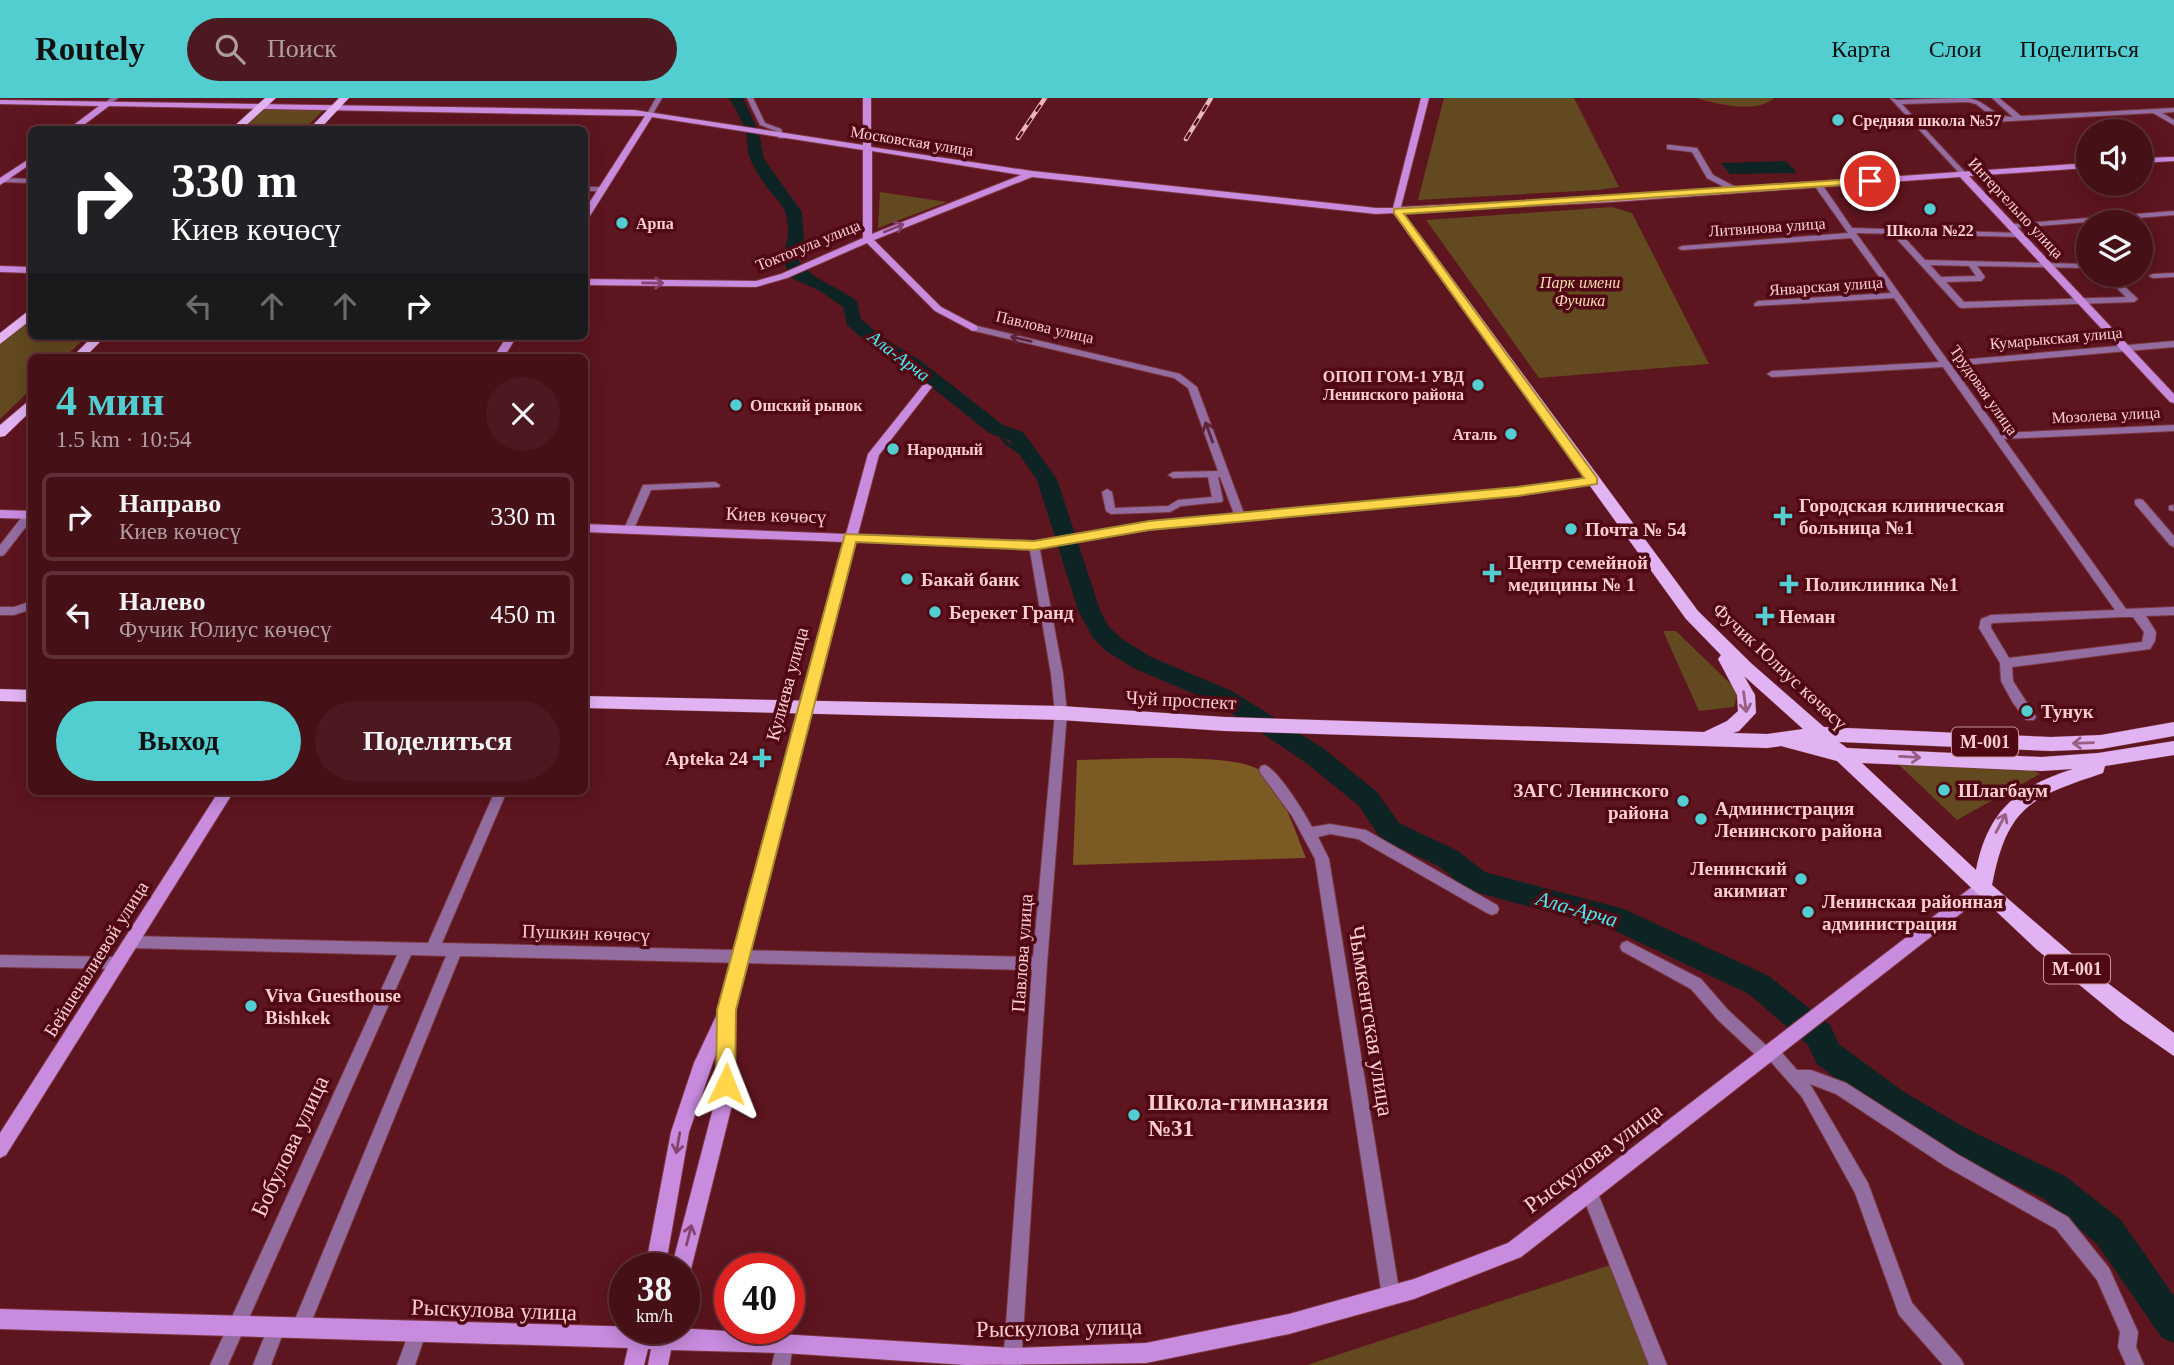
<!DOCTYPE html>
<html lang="ru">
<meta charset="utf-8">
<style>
:root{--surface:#461017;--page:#4d1920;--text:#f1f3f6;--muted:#b09da1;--line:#5e3036;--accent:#52cdd0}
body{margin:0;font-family:"Times New Roman",serif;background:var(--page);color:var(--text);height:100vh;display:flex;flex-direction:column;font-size:26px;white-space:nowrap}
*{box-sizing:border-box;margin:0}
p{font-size:23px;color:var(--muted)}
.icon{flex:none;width:38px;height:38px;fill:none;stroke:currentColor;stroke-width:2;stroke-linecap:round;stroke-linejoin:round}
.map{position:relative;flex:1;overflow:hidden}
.details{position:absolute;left:28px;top:256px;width:560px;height:441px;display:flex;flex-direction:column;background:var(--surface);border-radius:10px;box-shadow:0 4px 18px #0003,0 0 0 2px var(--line)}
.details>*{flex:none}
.top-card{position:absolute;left:28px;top:28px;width:560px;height:214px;border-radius:10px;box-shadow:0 4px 18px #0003,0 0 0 2px var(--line);background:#202124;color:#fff;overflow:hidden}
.controls{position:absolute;left:2076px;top:21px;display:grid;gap:14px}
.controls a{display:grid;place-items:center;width:77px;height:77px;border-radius:50%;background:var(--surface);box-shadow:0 4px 18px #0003,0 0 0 2px var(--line);font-size:35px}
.speed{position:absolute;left:609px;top:1155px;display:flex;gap:14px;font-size:35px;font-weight:700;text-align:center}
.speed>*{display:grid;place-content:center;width:91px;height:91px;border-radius:50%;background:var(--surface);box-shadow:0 4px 18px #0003,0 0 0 2px var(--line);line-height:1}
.speed small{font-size:18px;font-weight:400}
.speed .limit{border:10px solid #d22;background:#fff;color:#111}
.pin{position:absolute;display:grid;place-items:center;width:60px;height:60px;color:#fff;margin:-30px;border:4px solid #fff;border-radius:50%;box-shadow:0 2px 7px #0007}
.me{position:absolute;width:77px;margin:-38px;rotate:2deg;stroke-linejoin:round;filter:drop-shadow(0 0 5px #0008)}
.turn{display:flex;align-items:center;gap:24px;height:147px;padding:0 28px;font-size:32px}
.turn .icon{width:91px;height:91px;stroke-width:2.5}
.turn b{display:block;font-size:49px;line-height:60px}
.lanes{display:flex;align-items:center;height:66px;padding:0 28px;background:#0003;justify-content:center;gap:35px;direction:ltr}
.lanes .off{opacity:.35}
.round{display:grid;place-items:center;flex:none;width:74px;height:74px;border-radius:37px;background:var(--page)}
.head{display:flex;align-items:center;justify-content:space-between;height:119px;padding:0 28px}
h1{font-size:42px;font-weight:700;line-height:52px;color:var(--accent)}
.action{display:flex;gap:14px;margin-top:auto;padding:14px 28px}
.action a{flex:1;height:80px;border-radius:42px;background:var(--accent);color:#111;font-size:28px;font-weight:700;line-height:80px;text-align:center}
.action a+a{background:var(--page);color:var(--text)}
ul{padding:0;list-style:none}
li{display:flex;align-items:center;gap:21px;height:88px;margin:0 14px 10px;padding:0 14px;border:4px solid var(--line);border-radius:10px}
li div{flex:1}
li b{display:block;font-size:26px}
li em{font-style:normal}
header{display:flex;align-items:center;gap:42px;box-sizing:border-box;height:98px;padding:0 35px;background:var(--accent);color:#111}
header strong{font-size:33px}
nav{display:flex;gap:38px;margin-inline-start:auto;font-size:24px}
.search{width:490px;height:63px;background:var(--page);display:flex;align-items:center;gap:18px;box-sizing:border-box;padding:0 24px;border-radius:38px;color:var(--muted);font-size:26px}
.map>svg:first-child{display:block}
</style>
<header>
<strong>Routely</strong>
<div class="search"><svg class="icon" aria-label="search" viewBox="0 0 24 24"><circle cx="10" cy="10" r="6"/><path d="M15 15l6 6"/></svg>Поиск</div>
<nav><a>Карта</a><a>Слои</a><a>Поделиться</a></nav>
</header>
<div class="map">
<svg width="2174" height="1267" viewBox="0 0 2174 1267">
<rect width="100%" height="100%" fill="#5d151f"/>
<g fill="#63491f">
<path d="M1444 0H1574L1619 89 1598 92 1418 102Z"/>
<path d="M1696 0H1774C1757 16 1716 6 1696 0Z"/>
<path d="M264 11 324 12 304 31 241 32Z"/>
<path d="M880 94 947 104 878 130Z"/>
<path d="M1612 109 1632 115 1709 266 1539 280 1426 122Z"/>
<path d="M31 218 32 238H87L65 259H32L31 291 0 321V246Z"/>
<path d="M1663 533H1676L1738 593 1734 609 1699 613Z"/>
<path d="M1898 666 2035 673 2040 676 1957 722Z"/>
<path d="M1610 1167 1650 1267H1307Z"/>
</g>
<path fill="#7b5a23" d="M1077 662C1113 662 1239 653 1262 674 1282 692 1296 735 1306 760L1073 767Z"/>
<path fill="#0e2424" d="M1786 63 1797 75 1730 76 1721 65Z"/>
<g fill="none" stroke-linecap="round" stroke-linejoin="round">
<path stroke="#0e2424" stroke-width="3.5" d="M996 331 1005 344 1032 363"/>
<path fill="#0e2424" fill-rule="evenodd" d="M729 0H743L759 35 764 61 802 114 804 141 798 161C809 181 839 189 857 203L861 221 880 237 921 263 1003 327 1023 334 1057 381 1100 512 1109 529 1122 541 1151 559 1232 593 1323 650 1377 694 1399 725 1458 753 1485 774 1624 811 1769 878 1830 927 1839 946 1904 994 1973 1034 2065 1078 2121 1122 2174 1198V1245L2162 1240 2097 1146 2043 1100 1951 1056 1882 1016 1817 966 1808 947 1749 896 1609 830 1467 792 1440 769 1381 741 1359 708 1305 664 1216 605 1135 571 1106 553 1093 540 1078 512 1037 382 1009 342 989 335 909 271 868 245 847 227 843 209 820 193 792 180 782 161C801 102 771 108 751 63 747 55 748 48 747 41 745 27 736 12 729 0Z"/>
<g stroke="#7a363f" stroke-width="2">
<g id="street">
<path d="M111 0H118L110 6H106V4Z"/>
<path d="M656 0H662L651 19H647L646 18Z"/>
<path d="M747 0H753L765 25 781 31 785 40H779L776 33 760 27Z"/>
<path d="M1890 0 1898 2C1921 1 1945 0 1967 0 1987 2 1993 20 2013 19L1992 0H1999L2021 18 2174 10V14L2162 15 2174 22V27L2153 15 1922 28 1965 74V78H1962ZM1968 4 1976 6 1994 20 1918 24 1902 6Z"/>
<path d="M1670 47 1697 50 1713 77 1741 92 1734 94 1707 80 1692 54 1667 51V47Z"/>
<path d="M0 80 32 81V85L2 84H0Z"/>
<path d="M1815 85H1821L1852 130 2021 135 2025 137 2021 139 1901 136 1925 162 2088 166V170L1977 168 1985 179 1981 183 1946 184 1964 204 2126 199 2103 177H2112L2138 201 2134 204 1962 210 1959 209 1895 139V136L1856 135 1948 263 2174 243V249L1952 268 2000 335 2174 327V333L2004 341 2126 511 2174 509V517L2146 518 2156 534 2155 543 2150 551 2012 569 2013 583 2036 619 2034 622H2026L2013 605 2001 583 2000 565 1979 530 1981 521 1991 517 2115 512 1943 269 1772 279 1767 276 1772 273 1939 264 1894 200 1755 208 1754 206 1758 203 1891 195 1851 140 1682 152 1678 150 1682 148 1848 135 1814 87ZM1930 167 1969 168 1976 178 1941 179ZM2122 519H2133L2144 534 2142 544 2009 560 1991 530V526L1993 525Z"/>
<path d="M584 89H603L607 91 603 93H584Z"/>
<path d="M2174 113V117L2013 130 2009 128 2013 126Z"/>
<path d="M2174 175V179L2153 180 2149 178 2153 176Z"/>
<path d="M973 227 1180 276 1197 289 1246 421 1245 423H1237L1236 421 1220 379H1218L1223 402 1222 404 1181 408 1170 414 1111 416 1106 413 1102 394 1107 391 1112 394 1115 410 1168 408 1178 402 1212 399 1208 379 1173 380 1168 377 1173 374 1218 373 1188 290 1174 280 970 232V228Z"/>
<path d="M715 384 720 387 719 389 651 392 633 433H625L624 431 643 387Z"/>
<path d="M2139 401 2143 402 2174 438V449L2170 447 2135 406V402Z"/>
<path d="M2173 407 2174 413 2169 412V408Z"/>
<path d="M29 414H32V421L4 457 0 458V447L25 415Z"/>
<path d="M1034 443 1039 447 1063 576 1067 615 1047 866 1021 1267H1003L1032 872 460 858 306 1237 300 1240 294 1237 291 1231 446 858 411 857 228 1267H210L397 857 131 850 126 848 124 844 126 840 131 838 428 845 495 693H507L442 845 1033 859 1055 615 1051 576 1029 447Z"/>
<path d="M32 503V511L14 517H0V509H14Z"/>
<path d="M1265 667C1279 673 1304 714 1312 729L1330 726 1366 732 1497 807 1499 811 1497 815 1492 817 1487 815 1358 741 1330 736 1318 739 1329 761 1400 1198 1397 1204 1391 1207 1385 1204 1382 1198 1315 761 1292 718 1261 676 1259 672 1261 668Z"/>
<path d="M1627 843 1701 881 1728 912 1768 949 1772 947 1777 949 1797 972H1811L1846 985 1957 1056 2068 1119 2109 1170 2138 1234 2136 1249 2144 1267H2126L2118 1249 2120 1234 2097 1182 2056 1131 1945 1068 1836 996 1810 986 1868 1085 1912 1205 1961 1261 1964 1267H1943L1899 1217 1855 1095 1802 999 1771 964 1767 965 1762 963 1718 922 1691 891 1622 853 1620 849 1622 845Z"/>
<path d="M0 857 118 859 123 861 125 865 123 869 118 871 0 869Z"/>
<path d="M1589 1086 1595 1088 1667 1267H1649L1581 1094 1583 1088Z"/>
<path d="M276 1221 282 1224 285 1230 271 1267H253L270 1224Z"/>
<path d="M417 1226 423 1229 426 1235 415 1267H397L411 1229Z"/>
<path d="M784 1236 790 1239 793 1245 790 1267H772L778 1239Z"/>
</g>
</g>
<g stroke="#7a363f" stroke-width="2">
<g id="secondary">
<path d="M863 0H871V49L1032 73 1376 110H1393L1421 0H1429L1401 109 1612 98 2088 65V70L1969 78 2174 296V305L2170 304 1960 79 1612 104 1376 116 1032 79 874 142 941 209 977 228V232L973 233 935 213 867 145 787 180 756 189 584 187V181L756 183 781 176 863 140V52L652 19 588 121 584 124V113L645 18 109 8 77 32H67L99 8 0 6V2L634 12 863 47ZM872 53 1021 77 872 136Z"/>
<path d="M32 59V65L0 87V80Z"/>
<path d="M2174 59V63L2140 65V60Z"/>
<path d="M0 168 32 169V175L0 174Z"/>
<path d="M507 238H517L504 259H494Z"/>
<path d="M927 286 932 289 879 357 858 436 1034 443 1149 424 1517 390 1593 379 1599 383 1593 387 1517 398 1149 432 1034 451 856 444 734 914 733 1003 691 1171 688 1178 684 1179V1171H671L715 1003 717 953 689 1034 665 1171H645L671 1034 694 965 719 912 798 608 844 444 584 434V426L846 436 868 356 923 287Z"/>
<path d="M0 412 32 413V421L0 420Z"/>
<path d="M219 693H234L6 1057 0 1060V1035Z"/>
<path d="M1982 783 1987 785 1990 790 1987 795 1521 1159 1414 1201 1289 1236 1146 1265 966 1267 784 1255 671 1252 668 1267H648L651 1251H648L644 1267H624L628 1250 0 1231V1211L676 1230 1013 1250 1146 1245 1289 1216 1414 1181 1508 1145 1977 785Z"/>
</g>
</g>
<g stroke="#7a363f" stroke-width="1">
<g id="primary">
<path d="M265 0H276L241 32H230Z"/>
<path d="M339 0H349L319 32H308Z"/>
<path d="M1393 111H1401L1698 513 1752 566 1824 629 2051 639 2101 637 2174 624V638L2101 651 2051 653 1839 644 1847 650 2041 659 2098 655 2174 643V657L2105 668 2103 675C2031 699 2007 708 1992 787L2093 874 2174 935V958L2122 922 2036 851 1837 663 1781 648 1767 650 1225 633 1061 622 584 610V598L1061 608 1225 619 1704 634 1727 623 1738 613 1737 597 1718 561 1721 557 1686 521 1393 115ZM1744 578 1803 631 1767 636 1733 635 1739 633 1756 615 1755 597ZM1862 665 2041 673 2073 671C2017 689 1988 712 1976 772Z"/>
<path d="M32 210V221L0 246V235Z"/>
<path d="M93 238H106L85 259H72Z"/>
<path d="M32 300V312L5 338 0 339V327Z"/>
<path d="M0 591 32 592V604L0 603Z"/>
</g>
</g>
<use href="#street" fill="#936ca0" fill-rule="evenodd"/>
<use href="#secondary" fill="#c98bde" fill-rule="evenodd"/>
<use href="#primary" fill="#e2b3f2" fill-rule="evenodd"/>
<g stroke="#e8b7b9" stroke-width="4.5">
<g id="rail">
<path d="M1018 40 1045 0"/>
<path d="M1186 41 1211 0"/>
</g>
</g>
<use href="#rail" stroke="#500815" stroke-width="2.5" stroke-dasharray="8" stroke-linecap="butt"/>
</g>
<defs><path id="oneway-shaft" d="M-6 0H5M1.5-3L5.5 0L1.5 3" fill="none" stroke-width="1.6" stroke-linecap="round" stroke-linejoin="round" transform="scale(1.75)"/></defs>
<g stroke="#86436f">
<use href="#oneway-shaft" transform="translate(894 130) rotate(-22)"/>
<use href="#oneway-shaft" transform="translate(653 185) rotate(1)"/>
<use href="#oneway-shaft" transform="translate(678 1045) rotate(100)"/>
<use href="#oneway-shaft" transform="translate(689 1137) rotate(-76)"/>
</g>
<g stroke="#612138">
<use href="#oneway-shaft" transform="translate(1021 241) rotate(-167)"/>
<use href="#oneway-shaft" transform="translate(1209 334) rotate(-110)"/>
</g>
<g stroke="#995e84">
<use href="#oneway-shaft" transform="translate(1745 604) rotate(82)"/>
<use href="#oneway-shaft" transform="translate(2083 645) rotate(178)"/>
<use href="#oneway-shaft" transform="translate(1910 659) rotate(3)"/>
<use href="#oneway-shaft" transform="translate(2001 725) rotate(-62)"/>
</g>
<path fill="#ffd54a" stroke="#a68a30" stroke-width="2" d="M1870 80 1875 83 1874 85 1404 116 1597 380V386L1517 398 1149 432 1034 452 856 444 736 912 735 986 733 993 726 995 719 993 716 986 717 912 845 436 1034 443 1149 423 1517 389 1584 380 1394 115V111Z"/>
<g fill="#52cdd0" stroke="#500815" stroke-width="2.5">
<circle cx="1838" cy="22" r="7"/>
<circle cx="1930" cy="111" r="7"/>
<circle cx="622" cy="125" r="7"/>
<circle cx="1478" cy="287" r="7"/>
<circle cx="736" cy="307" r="7"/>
<circle cx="1511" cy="336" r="7"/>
<circle cx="893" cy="351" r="7"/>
<path d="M1779.5 407.5h7v7h7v7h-7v7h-7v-7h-7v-7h7z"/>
<circle cx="1571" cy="431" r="7"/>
<path d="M1488.5 464.5h7v7h7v7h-7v7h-7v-7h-7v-7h7z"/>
<circle cx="907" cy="481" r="7"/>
<path d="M1785.5 475.5h7v7h7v7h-7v7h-7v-7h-7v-7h7z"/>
<circle cx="935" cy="514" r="7"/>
<path d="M1761.5 507.5h7v7h7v7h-7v7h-7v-7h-7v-7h7z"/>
<circle cx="2027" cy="613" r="7"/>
<path d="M758.5 649.5h7v7h7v7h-7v7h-7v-7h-7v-7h7z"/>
<circle cx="1944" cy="692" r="7"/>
<circle cx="1683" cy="703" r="7"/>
<circle cx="1701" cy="721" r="7"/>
<circle cx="1801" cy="781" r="7"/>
<circle cx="1808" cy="814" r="7"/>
<circle cx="251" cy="908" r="7"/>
<circle cx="1134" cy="1017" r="7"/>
</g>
<g text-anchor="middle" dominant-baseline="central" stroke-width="7" stroke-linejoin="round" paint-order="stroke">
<g font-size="16" font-weight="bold" fill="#fccecf" stroke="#500815" text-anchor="start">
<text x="1852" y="22">Средняя школа №57</text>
<text x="636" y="125">Арпа</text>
<text x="1930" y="132" text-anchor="middle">Школа №22</text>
<text x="1464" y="278" text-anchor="end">ОПОП ГОМ-1 УВД<tspan x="1464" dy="18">Ленинского района</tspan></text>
<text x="750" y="307">Ошский рынок</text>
<text x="1497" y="336" text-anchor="end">Аталь</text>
<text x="907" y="351">Народный</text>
</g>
<g font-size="16" fill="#fccecf" stroke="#500815">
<text transform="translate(912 43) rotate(9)">Московская улица</text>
<text transform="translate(2016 110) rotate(47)">Интергельпо улица</text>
<text transform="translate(1767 129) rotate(-4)">Литвинова улица</text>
<text transform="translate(808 147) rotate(-22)">Токтогула улица</text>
<text transform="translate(1826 188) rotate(-4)">Январская улица</text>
<text transform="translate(1045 229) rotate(13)">Павлова улица</text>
<text transform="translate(2056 240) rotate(-5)">Кумарыкская улица</text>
<text transform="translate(1984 292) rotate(55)">Трудовая улица</text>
<text transform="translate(2106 317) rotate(-3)">Мозолева улица</text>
</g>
<g font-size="16" font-style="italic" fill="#fbddb0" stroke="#500815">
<text x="1580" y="184">Парк имени<tspan x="1580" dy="18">Фучика</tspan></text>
</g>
<g font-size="18" font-style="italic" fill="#43eff3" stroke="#500815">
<text transform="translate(899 258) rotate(37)">Ала-Арча</text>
</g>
<g fill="#500815" stroke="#c89397" stroke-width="2">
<rect x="1952" y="629.5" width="66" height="29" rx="5"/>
<rect x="2044" y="856.5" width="66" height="29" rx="5"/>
</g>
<g font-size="18" font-weight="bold" fill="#fccecf">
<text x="1985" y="644">M-001</text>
<text x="2077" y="871">М-001</text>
</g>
<g font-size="19" font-weight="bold" fill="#fccecf" stroke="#500815" text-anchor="start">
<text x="1799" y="407">Городская клиническая<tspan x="1799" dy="22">больница №1</tspan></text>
<text x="1585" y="431">Почта № 54</text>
<text x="1508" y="464">Центр семейной<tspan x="1508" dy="22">медицины № 1</tspan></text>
<text x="921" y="481">Бакай банк</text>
<text x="1805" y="486">Поликлиника №1</text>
<text x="949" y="514">Берекет Гранд</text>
<text x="1779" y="518">Неман</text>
<text x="2041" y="613">Тунук</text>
<text x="748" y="660" text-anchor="end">Apteka 24</text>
<text x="1669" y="692" text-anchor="end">ЗАГС Ленинского<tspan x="1669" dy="22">района</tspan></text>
<text x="1958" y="692">Шлагбаум</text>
<text x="1715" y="710">Администрация<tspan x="1715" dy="22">Ленинского района</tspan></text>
<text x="1787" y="770" text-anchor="end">Ленинский<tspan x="1787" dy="22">акимиат</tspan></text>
<text x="1822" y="803">Ленинская районная<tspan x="1822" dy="22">администрация</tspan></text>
<text x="265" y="897">Viva Guesthouse<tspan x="265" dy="22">Bishkek</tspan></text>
</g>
<g font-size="19" fill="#fccecf" stroke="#500815">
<text transform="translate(776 417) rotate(2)">Киев көчөсү</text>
<text transform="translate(1780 568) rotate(43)">Фучик Юлиус көчөсү</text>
<text transform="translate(787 586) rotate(-75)">Кулиева улица</text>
<text transform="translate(1181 602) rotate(3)">Чуй проспект</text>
<text transform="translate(586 835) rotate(2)">Пушкин көчөсү</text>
<text transform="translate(1022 855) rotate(-86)">Павлова улица</text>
<text transform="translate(96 861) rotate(-58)">Бейшеналиевой улица</text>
</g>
<g font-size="21" font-style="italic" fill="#43eff3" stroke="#500815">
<text transform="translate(1577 811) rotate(16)">Ала-Арча</text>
</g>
<g font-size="23" fill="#fccecf" stroke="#500815">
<text transform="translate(1371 923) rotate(81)">Чымкентская улица</text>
<text transform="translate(290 1048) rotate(-65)">Бобулова улица</text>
<text transform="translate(1593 1060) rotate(-37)">Рыскулова улица</text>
<text transform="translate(494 1212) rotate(2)">Рыскулова улица</text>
<text transform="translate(1059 1230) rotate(-1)">Рыскулова улица</text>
</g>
<g font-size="23" font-weight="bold" fill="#fccecf" stroke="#500815" text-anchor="start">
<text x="1148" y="1004">Школа-гимназия<tspan x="1148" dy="26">№31</tspan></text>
</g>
</g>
</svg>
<div class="controls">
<a><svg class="icon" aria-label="sound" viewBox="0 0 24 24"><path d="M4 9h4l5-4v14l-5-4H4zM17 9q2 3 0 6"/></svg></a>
<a><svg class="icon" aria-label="layers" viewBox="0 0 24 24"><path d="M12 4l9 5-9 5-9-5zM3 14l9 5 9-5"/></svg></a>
</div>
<div class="speed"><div>38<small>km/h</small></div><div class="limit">40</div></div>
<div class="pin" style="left:1870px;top:83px;background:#d93025"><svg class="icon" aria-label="arrive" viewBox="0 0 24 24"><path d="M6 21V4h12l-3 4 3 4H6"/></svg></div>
<svg class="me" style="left:726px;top:986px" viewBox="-20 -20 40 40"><path d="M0-17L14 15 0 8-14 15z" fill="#ffd54a" stroke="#fff" stroke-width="4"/></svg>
<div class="top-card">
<div class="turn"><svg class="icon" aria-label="right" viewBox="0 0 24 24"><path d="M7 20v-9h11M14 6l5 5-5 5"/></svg><div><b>330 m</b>Киев көчөсү</div></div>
<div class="lanes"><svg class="icon off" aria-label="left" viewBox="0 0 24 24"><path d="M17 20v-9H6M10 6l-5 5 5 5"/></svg><svg class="icon off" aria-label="ahead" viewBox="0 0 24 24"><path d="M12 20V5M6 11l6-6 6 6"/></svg><svg class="icon off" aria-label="ahead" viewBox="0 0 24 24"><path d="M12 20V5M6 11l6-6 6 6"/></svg><svg class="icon" aria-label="right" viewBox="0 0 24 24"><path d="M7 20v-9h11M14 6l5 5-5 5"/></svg></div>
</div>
<section class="details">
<div class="head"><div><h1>4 мин</h1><p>1.5 km · 10:54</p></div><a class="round"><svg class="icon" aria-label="close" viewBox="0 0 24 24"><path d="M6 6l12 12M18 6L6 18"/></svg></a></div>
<ul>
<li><svg class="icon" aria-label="right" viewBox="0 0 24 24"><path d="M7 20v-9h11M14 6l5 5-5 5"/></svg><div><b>Направо</b><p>Киев көчөсү</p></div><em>330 m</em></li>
<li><svg class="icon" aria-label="left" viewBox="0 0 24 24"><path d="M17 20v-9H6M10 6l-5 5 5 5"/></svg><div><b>Налево</b><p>Фучик Юлиус көчөсү</p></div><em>450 m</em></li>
</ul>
<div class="action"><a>Выход</a><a>Поделиться</a></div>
</section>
</div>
